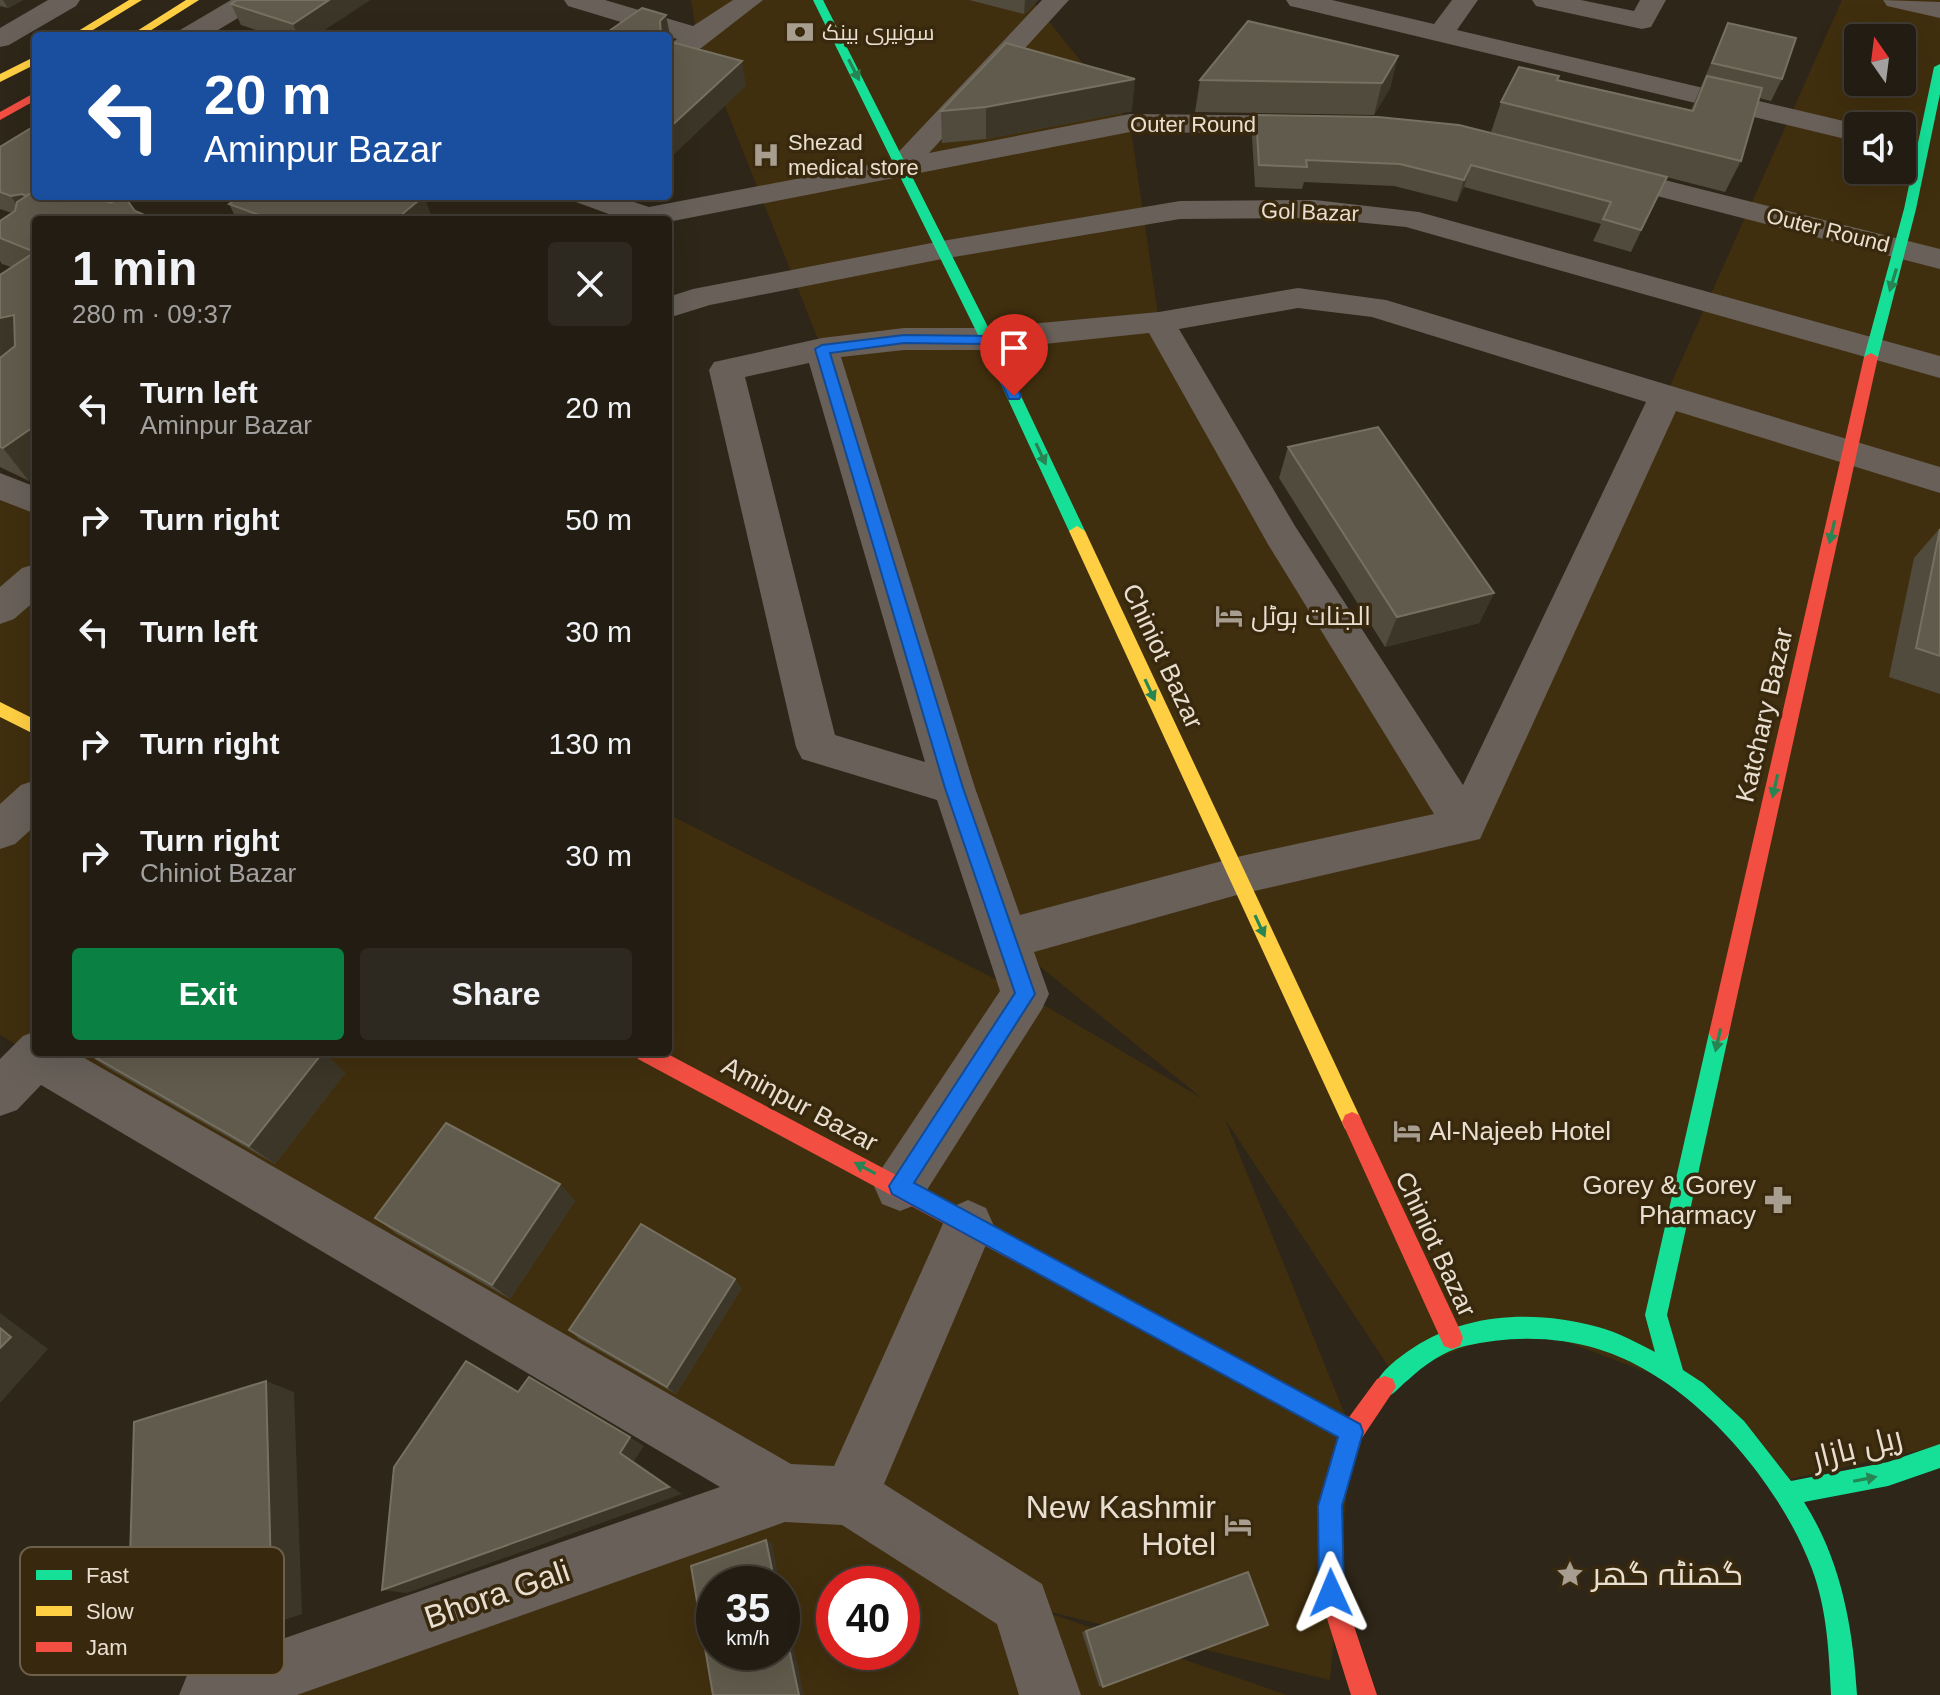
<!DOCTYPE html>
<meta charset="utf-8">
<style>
:root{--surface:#221c12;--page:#2e2920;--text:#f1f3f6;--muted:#a2a19f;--line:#3f3a32;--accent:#0b8043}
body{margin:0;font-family:Arial,Cairo,sans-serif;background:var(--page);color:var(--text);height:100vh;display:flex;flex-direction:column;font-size:30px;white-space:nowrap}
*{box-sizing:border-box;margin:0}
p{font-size:26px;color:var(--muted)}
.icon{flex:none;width:44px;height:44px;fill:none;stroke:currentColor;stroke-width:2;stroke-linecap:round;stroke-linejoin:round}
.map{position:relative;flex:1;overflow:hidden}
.details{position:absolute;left:32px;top:216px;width:640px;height:840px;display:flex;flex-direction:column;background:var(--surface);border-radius:8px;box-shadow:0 8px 32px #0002,0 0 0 2px var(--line)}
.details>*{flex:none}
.hud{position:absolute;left:32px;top:32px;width:640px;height:168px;border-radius:8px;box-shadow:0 8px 32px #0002,0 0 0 2px var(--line);background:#1a4fa0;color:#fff;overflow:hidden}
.needle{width:52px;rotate:346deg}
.fabs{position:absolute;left:1844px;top:24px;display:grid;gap:16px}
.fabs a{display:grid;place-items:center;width:72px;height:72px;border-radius:8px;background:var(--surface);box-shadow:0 8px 32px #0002,0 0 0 2px var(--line);font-size:40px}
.speed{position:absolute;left:696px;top:1566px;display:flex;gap:16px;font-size:40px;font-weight:700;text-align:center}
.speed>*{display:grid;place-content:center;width:104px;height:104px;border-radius:50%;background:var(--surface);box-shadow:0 8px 32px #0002,0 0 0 2px var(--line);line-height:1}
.speed small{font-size:20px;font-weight:400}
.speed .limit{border:12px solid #d22;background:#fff;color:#111}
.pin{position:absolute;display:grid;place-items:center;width:68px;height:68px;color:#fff;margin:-82px -34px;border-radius:50% 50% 50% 0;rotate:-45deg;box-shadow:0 0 8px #0007}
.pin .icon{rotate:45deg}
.me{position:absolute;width:88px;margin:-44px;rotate:359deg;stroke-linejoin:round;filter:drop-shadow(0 0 6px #0008)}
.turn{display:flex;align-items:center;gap:28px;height:168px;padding:0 40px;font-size:36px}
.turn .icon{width:104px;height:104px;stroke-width:2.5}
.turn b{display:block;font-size:56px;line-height:68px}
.round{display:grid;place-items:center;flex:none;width:84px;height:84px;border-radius:8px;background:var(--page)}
.head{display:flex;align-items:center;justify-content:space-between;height:136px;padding:0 40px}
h1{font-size:48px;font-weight:600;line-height:60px}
.cta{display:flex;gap:16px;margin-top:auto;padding:16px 40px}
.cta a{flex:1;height:92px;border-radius:8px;background:var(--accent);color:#fff;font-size:32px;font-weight:600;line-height:92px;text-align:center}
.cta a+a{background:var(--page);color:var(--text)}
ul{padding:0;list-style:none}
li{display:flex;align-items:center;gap:24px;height:112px;padding:0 40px}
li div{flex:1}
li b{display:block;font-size:30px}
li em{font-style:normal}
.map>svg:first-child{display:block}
</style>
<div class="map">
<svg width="1940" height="1695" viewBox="0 0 1940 1695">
<rect width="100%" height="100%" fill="#2e2618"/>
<path fill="#402f0e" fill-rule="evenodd" d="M691 0H1032L1130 123 1159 322 1459 811 1666 395 1842 0H1940V1446L1790 1479 1724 1401 1522 1325 1394 1375 1225 1119 1352 1432 1330 1680 1034 1608 1287 1695H205L785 1493 0 1035V479L36 497V1052H668V814L1025 994 1203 1099 1006 939 822 349 697 36ZM1858 38H1902V82H1858ZM1858 126H1902V170H1858ZM714 1584H782V1652H714ZM834 1584H902V1652H834Z"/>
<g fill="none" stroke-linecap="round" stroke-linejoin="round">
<g fill="#686059" fill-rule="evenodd">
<path d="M48 0H80L76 6 9 45 0 47V28Z"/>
<path d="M231 0H262L258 6 208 36H176L180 30Z"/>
<path d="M564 0H605L693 26 733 0H763L678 66 668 68V46L677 39 568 6Z"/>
<path d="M1042 0H1069L929 153 1130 114 1314 116 1324 119 1328 125 1324 131 1314 134 1130 132 668 222 615 220 617 217 576 202 572 196H616L649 207 890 161Z"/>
<path d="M1286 0H1332L1434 24 1452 0H1478L1457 30 1865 126H1858V142L1299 8 1290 6Z"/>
<path d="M1532 0H1581L1634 11 1640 0H1666L1651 27 1642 29 1536 6Z"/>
<path d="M1883 0 1940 2V18L1887 6Z"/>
<path d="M1605 165 1940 249V269L1595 180 1590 174 1595 168Z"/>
<path d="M1315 200 1419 212 1940 356V378L1406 227 1315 218 1180 219 942 259 710 305 668 318V297L693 289 942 241 1180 201Z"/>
<path d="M1298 288 1386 300 1940 467V493L1676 411 1480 839 1237 895 1034 952 1049 994 1042 1009 918 1204 900 1211 882 1204 874 1186 882 1168 1000 991 937 800 802 759 796 747 709 370 714 362 822 338 904 328H987L1159 312ZM1298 308 1372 317 1646 402 1463 785 1295 526 1179 329ZM1149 333 1269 546 1434 814 1237 857 1020 915 975 788 841 357 904 350H987ZM809 363 925 762 835 735 745 377Z"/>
<path d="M0 473 36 487V514L0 500Z"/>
<path d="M36 564V600L14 619 0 624V587L22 568Z"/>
<path d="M36 780V825L15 844 0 849V804L21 785Z"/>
<path d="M36 1031V1052H74L791 1464 834 1466 950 1208 968 1200 986 1208 994 1226 884 1484 1042 1584 1081 1695H1019L997 1624 842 1525 785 1522 297 1695H179L188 1673 210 1664 720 1487 41 1085 17 1110 0 1116V1059L23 1036Z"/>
</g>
<g fill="#16e098" fill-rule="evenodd">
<path d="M813 0H823L994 339 1085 531 1082 535 1077 536 1069 531 980 339Z"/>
<path d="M1940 64V94L1916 209 1878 357 1871 361 1864 357 1904 209 1934 67Z"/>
<path d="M1719 1024 1726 1027 1729 1033 1667 1315 1683 1370 1703 1383 1744 1421 1791 1481 1888 1462 1940 1444V1468L1888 1486 1804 1502C1841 1560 1853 1627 1857 1695H1831C1829 1653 1827 1609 1812 1569 1779 1481 1691 1377 1598 1349 1556 1336 1508 1336 1465 1346 1444 1351 1424 1365 1408 1380 1400 1386 1395 1394 1385 1398L1377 1395 1374 1387C1381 1370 1398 1358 1413 1348 1466 1312 1538 1310 1598 1327 1618 1332 1637 1343 1655 1352L1645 1315 1709 1033 1712 1027Z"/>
<path d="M1107 1288 1360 1424 1364 1432 1360 1440 1352 1444 1344 1440 1099 1307 1096 1299 1099 1291Z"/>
</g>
<g fill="#ffcf43" fill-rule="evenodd">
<path d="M129 0H142L83 36H70Z"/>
<path d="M186 0H199L142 36H129Z"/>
<path d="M36 56V64L0 82V74Z"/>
<path d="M1077 526 1085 531 1359 1115 1362 1122 1359 1129 1352 1132 1345 1129 1069 531Z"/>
<path d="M0 702 36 720V735L0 717Z"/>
</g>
<g fill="#f24e42" fill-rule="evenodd">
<path d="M36 92V100L0 120V112Z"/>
<path d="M1871 353 1878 357 1729 1033 1726 1039 1719 1042 1712 1039 1709 1033 1864 357Z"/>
<path d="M635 1052H664L1115 1291 1118 1299 1115 1307 1107 1310 1099 1307 638 1059Z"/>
<path d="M1352 1112 1359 1115 1460 1330 1463 1338 1460 1346 1452 1349 1444 1346 1342 1122 1345 1115Z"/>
<path d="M1385 1376 1393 1379 1396 1387 1362 1438 1342 1506 1343 1593 1377 1695H1351L1319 1593 1318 1506 1344 1424 1377 1379Z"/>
</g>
</g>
<g fill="#504b3c">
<path d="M0 0H23L8 8 0 6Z"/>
<path d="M370 0 315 36H274L241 25 231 4Z"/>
<path d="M969 0H1038L1024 14Z"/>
<path d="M1728 23 1782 79 1771 101 1759 98 1741 161 1725 192 1491 132 1501 102 1557 80 1691 110Z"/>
<path d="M1006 43 1132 111 986 139 942 143 941 111Z"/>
<path d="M1398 56 1390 88 1374 115 1195 112 1200 80Z"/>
<path d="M1256 115 1667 177 1631 252 1593 241 1601 224 1464 187 1457 202 1394 186 1304 182 1302 189 1255 187 1252 137Z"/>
<path d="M0 147 36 196 135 211 152 218 153 220H36L29 481 0 467V275L11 267 2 264 0 261V221L12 213 0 209Z"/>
<path d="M229 204 433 220H237Z"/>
<path d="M1288 447 1494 593 1479 623 1385 647 1279 478Z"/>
<path d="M1940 528V694L1889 677 1914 558Z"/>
<path d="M84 1052H323L345 1073 275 1164 108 1068Z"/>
<path d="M560 1184 575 1201 510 1299 397 1234 375 1218Z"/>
<path d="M735 1279 741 1289 676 1394 579 1339 569 1330Z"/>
<path d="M1240 1574 1103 1687 1099 1686 1082 1632Z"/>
</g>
<g fill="#3b3627">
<path d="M3 0H23L8 8Z"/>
<path d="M329 0H370L315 36H298L293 24Z"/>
<path d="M1025 0H1038L1024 14Z"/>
<path d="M666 15 671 40 668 43V36H661L660 21Z"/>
<path d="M1398 56 1390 88 1374 115 1382 83Z"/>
<path d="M742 61 746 86 668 160V129Z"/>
<path d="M1135 79 1132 111 986 139V107Z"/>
<path d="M1471 165 1464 187 1457 202 1464 180Z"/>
<path d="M22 194 37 216 25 218 11 196Z"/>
<path d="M424 196 433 220H395Z"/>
<path d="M14 315 36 346 0 369V318Z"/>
<path d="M36 425V476L29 481 3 448Z"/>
<path d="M1494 593 1479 623 1385 647 1397 617Z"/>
<path d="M323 1052 345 1073 275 1164 249 1146Z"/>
<path d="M560 1184 575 1201 510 1299 492 1285Z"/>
<path d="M735 1279 741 1289 676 1394 667 1387Z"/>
<path d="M0 1313 48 1349 0 1403Z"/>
<path d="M266 1381 294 1392 302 1614 164 1661H127Z"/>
<path d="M630 1437 644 1446 634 1461 682 1494 407 1593 382 1590 620 1453Z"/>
<path d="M766 1540 772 1543 780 1584H775Z"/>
<path d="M782 1591 804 1695H799L782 1616Z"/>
</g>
<g fill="#605b4c" stroke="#767061" stroke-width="2">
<path d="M237 0H329L293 24 231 4Z"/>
<path d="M642 8 666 15 660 21 661 36H602Z"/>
<path d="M1248 21 1398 56 1382 83 1200 80Z"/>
<path d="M1728 23 1796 38 1782 79 1712 63Z"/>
<path d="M675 43 742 61 668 129V44Z"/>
<path d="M1006 43 1135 79 986 107 941 111Z"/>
<path d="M1519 67 1559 76 1557 80 1693 111 1707 76 1762 88 1741 161 1501 102Z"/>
<path d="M1256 115 1378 117 1459 125 1667 177 1641 230 1603 219 1611 202 1471 165 1464 180 1400 164 1306 160 1307 167 1259 165Z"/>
<path d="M36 125V190L26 196 22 194 11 196 0 192V147Z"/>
<path d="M36 190V196H91L111 203 122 196H124L135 211 152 218 148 220H36V425L3 448 0 447V358L15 346 14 315 0 318V275L35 252 0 238V221L15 211 17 202Z"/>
<path d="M241 196H424L395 220H273L229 204Z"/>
<path d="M1378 427 1494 593 1397 617 1288 447Z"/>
<path d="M1940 529V656L1916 648Z"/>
<path d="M86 1052H323L249 1146Z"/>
<path d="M446 1123 560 1184 492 1285 375 1218Z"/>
<path d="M641 1224 735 1279 667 1387 569 1330Z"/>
<path d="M0 1328 11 1337 0 1348Z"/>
<path d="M466 1361 518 1392 529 1377 630 1437 620 1453 669 1487 382 1590 394 1467Z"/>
<path d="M266 1381 272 1612 127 1661 134 1422Z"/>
<path d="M766 1540 775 1584H714V1652H782V1616L799 1695H713L691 1566Z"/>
<path d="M1248 1572 1268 1625 1103 1687 1086 1631Z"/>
</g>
<defs><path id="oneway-solid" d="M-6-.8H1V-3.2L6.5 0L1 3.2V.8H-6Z" transform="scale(2)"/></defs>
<g fill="#278453">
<use href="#oneway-solid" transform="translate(854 70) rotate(63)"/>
<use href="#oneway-solid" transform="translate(1893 280) rotate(107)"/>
<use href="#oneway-solid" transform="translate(1041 454) rotate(65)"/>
<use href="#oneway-solid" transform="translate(1832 532) rotate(103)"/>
<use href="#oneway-solid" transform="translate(1150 690) rotate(65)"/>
<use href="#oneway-solid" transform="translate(1775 786) rotate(103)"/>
<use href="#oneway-solid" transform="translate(1260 926) rotate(65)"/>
<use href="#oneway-solid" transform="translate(1718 1040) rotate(103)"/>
<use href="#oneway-solid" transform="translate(865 1168) rotate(-152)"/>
<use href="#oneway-solid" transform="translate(1865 1479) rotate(-11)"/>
</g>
<path fill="#1a73e8" stroke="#114b97" stroke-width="2" d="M904 335 992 336 1021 396 1019 399H1009L983 344 904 343 830 353 963 788 1035 994 914 1183 1360 1424 1363 1432 1342 1506 1344 1593 1340 1602 1331 1605 1323 1602 1319 1593 1318 1506 1338 1437 892 1194 889 1186 1015 993 945 788 815 349 822 345Z"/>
<defs>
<g id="bank-bare" transform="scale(2.16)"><path d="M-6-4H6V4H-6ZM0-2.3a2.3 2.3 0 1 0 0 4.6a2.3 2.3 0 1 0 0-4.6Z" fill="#a89e90" stroke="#38290e" stroke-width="2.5" paint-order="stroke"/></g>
<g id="hospital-bare" transform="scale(2.16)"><path d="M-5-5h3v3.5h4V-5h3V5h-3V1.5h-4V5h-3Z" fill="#a89e90" stroke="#38290e" stroke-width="2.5" paint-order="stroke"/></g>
<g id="hotel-bare" transform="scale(2.16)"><path d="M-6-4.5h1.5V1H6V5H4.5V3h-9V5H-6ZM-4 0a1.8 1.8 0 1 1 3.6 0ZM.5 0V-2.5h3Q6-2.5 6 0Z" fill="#a89e90" stroke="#38290e" stroke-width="2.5" paint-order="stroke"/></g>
<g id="pharmacy-bare" transform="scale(2.16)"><path d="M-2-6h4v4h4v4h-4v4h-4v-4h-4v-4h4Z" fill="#a89e90" stroke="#38290e" stroke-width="2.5" paint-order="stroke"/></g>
<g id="sight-bare" transform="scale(2.16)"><path d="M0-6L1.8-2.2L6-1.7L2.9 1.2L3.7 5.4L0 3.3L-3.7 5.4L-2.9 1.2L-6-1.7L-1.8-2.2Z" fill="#a89e90" stroke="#38290e" stroke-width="2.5" paint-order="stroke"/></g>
</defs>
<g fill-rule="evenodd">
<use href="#bank-bare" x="800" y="32"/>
<use href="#hospital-bare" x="766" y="155"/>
<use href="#hotel-bare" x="1229" y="616"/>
<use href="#hotel-bare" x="1407" y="1131"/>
<use href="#pharmacy-bare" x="1778" y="1200"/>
<use href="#hotel-bare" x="1238" y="1525"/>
<use href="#sight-bare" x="1570" y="1574"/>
</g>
<g text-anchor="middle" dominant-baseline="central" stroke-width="7" stroke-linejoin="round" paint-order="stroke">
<g font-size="22" fill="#e9dfd0" stroke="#38290e" text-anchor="start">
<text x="822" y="32">سونیری بینک</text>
<text x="788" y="142">Shezad<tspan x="788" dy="25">medical store</tspan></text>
</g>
<g font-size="22" fill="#e9dfd0" stroke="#38290e">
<text x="1193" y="124">Outer Round</text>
<text transform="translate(1310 212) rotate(2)">Gol Bazar</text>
<text transform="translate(1828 230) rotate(14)">Outer Round</text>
</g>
<g font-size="26" fill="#e9dfd0" stroke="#38290e" text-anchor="start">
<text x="1251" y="616">الجنات ہوٹل</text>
<text x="1429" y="1131">Al-Najeeb Hotel</text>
<text x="1756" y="1185" text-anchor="end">Gorey &amp; Gorey<tspan x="1756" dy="30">Pharmacy</tspan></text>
</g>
<g font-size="26" fill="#e9dfd0" stroke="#38290e">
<text transform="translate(1163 656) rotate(65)">Chiniot Bazar</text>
<text transform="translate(1764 715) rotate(-77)">Katchary Bazar</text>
<text transform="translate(800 1104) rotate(28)">Aminpur Bazar</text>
<text transform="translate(1436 1244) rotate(65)">Chiniot Bazar</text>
</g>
<g font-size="32" fill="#e9dfd0" stroke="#38290e">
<text transform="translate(1857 1447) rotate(-14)">ریل بازار</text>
<text transform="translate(497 1594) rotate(-19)">Bhora Gali</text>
</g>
<g font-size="32" fill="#e9dfd0" stroke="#38290e" text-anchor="end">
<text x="1216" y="1507">New Kashmir<tspan x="1216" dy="37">Hotel</tspan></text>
<text x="1592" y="1574" text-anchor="start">گھنٹہ گھر</text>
</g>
</g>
<rect x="20" y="1547" width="264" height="128" rx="12" fill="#38290e" stroke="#6d6048" stroke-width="2"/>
<rect x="36" y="1570" width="36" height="10" fill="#16e098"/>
<rect x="36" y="1606" width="36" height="10" fill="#ffcf43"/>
<rect x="36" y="1642" width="36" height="10" fill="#f24e42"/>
<g font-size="22" fill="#e9dfd0">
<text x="86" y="1583">Fast</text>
<text x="86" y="1619">Slow</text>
<text x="86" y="1655">Jam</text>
</g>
</svg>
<div class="fabs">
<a><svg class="needle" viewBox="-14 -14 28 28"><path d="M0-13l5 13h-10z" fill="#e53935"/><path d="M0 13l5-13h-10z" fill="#a2a19f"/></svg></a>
<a><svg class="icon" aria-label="sound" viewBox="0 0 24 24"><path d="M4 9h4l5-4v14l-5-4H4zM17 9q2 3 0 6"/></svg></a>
</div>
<div class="speed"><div>35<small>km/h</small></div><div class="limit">40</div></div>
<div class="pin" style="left:1014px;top:396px;background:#d93025"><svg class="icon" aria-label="arrive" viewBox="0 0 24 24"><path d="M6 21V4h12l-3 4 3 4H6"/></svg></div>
<svg class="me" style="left:1331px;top:1593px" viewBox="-20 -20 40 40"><path d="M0-17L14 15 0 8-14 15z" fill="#1a73e8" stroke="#fff" stroke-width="4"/></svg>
<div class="hud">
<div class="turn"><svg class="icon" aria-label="left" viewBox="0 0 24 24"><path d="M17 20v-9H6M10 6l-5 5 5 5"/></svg><div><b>20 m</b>Aminpur Bazar</div></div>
</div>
<section class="details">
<div class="head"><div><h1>1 min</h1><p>280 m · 09:37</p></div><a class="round"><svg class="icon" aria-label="close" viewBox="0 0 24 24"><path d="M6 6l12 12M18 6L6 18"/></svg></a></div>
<ul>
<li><svg class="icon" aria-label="left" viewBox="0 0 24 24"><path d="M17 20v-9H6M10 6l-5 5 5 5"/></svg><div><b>Turn left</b><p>Aminpur Bazar</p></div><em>20 m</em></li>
<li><svg class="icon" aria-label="right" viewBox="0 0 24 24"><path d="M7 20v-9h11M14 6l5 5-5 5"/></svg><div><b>Turn right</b></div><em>50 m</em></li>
<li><svg class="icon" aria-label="left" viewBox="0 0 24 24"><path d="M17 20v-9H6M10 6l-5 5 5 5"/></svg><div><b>Turn left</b></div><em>30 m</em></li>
<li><svg class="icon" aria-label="right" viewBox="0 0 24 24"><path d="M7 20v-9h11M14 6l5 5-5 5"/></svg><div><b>Turn right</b></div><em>130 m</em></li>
<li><svg class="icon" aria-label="right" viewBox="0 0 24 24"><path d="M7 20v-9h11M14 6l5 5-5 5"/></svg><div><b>Turn right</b><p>Chiniot Bazar</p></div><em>30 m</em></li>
</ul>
<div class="cta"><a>Exit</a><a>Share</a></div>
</section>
</div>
